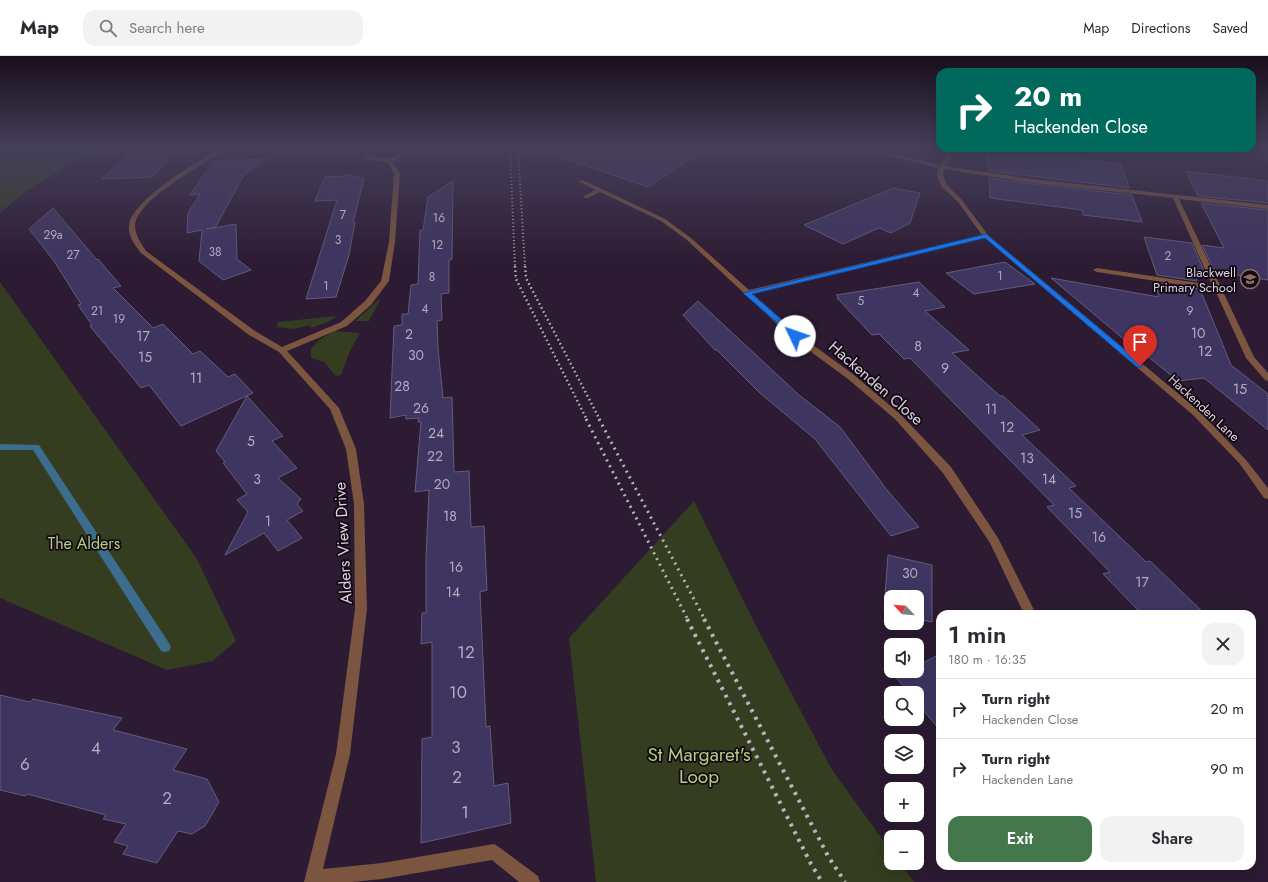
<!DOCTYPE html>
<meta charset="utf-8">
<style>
:root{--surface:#fff;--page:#f2f2f3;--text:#2b2b33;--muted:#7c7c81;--line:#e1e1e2;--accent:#44774b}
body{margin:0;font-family:Jost,sans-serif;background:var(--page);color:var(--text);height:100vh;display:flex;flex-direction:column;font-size:15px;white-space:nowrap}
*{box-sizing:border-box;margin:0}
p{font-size:13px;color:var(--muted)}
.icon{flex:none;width:22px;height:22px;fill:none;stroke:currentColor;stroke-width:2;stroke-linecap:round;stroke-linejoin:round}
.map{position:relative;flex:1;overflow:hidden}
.sheet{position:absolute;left:936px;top:554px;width:320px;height:260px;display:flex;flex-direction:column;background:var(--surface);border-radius:12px;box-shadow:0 4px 16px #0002}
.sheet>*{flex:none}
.top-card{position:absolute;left:936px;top:12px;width:320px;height:84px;border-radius:12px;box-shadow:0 4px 16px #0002;background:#00695c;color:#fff;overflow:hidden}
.needle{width:26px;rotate:296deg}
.buttons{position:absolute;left:884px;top:534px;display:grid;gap:8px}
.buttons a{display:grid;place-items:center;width:40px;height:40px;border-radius:8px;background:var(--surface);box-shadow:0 4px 16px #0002;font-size:20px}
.pin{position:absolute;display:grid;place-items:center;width:34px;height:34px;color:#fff;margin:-41px -17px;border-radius:50% 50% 50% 0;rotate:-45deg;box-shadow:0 0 4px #0007}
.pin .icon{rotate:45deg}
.me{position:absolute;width:44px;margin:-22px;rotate:312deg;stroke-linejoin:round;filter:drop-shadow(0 0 3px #0008)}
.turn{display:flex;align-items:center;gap:14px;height:84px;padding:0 12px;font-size:18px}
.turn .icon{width:52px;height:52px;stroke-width:2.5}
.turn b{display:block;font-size:28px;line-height:34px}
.round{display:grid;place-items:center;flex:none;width:42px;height:42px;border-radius:12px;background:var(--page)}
.summary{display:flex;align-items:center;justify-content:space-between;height:68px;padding:0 12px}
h1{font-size:24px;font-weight:600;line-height:30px}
.primary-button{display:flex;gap:8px;margin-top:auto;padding:8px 12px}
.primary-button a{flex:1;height:46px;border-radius:12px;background:var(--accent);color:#fff;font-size:16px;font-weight:600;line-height:46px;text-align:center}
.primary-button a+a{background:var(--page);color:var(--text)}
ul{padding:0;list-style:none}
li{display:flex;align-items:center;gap:12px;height:60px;padding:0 12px;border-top:1px solid var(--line)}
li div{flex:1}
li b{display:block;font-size:15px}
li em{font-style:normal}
header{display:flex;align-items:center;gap:24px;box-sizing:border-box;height:56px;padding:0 20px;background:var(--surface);border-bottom:1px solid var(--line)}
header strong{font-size:19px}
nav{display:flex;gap:22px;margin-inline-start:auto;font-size:14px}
.search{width:280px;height:36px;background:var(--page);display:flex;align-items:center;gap:10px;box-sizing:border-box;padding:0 14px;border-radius:12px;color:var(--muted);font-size:15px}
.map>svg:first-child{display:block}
</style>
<header>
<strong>Map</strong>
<div class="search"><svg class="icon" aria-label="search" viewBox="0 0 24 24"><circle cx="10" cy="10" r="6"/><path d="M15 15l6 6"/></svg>Search here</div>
<nav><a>Map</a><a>Directions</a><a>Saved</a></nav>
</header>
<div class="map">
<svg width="1268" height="826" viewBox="0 0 1268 826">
<rect width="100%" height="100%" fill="#2c1b32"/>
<g fill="#343d1f">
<path d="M0 93H93L25 136 0 157Z"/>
<path d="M0 226 197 503 236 585 212 605 167 614 0 542Z"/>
<path d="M381 242 369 265H355Z"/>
<path d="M337 260 328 266 311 272 310 269 294 273 277 271 278 266Z"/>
<path d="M334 275 360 277 349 297 341 319 336 320 324 306 311 302V293L319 284Z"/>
<path d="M694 445 755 568 832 714 891 795V807H900L914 826H596L569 582Z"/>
</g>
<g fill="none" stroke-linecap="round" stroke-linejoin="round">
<path fill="#3c6d8e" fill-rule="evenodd" d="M0 388 39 389 169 587 171 591 169 595 165 596 161 595 33 394H0Z"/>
</g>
<g fill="#3e3561" stroke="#625d7b">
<path d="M553 93H706L648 131 552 98Z"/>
<path d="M177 95 152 121 102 123 130 97Z"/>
<path d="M987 95 1030 101 1029 98 1121 108 1129 132 989 115Z"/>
<path d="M267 103 244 119 215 172 206 173 236 168 237 203 251 214 223 224 199 205 202 174 187 177 188 157 200 138 190 139 214 105Z"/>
<path d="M1185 115 1268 125V147L1198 140Z"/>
<path d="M346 118 364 123 353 166H355L349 199 336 241 306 243 337 144 315 145 325 121 345 120Z"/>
<path d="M989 122 1024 127 1132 139 1142 166 1083 159 1082 154 990 142Z"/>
<path d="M453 125 452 203 449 204V237L441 238 442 264 437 265 438 292 443 342 452 341 454 416 469 415 471 471 484 470 487 534 480 536 486 671 490 670 494 730 508 727 511 767 421 787 422 683 432 681V586L421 588 422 557H426V503L429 434 415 436 421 366H418L419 362 406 363V359L390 362 394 270 402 269V258H408L411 229 418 228 420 174H423L428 141Z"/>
<path d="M893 132 920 137 910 167 891 177 879 172 843 188 804 169Z"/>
<path d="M1201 147 1268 154V224L1215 216 1202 189 1224 192Z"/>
<path d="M53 152 97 204 98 203 121 230 113 232 153 272 163 268 193 298 200 295 228 321 235 318 253 337 181 370 149 329 141 332 90 270 92 269 78 249 81 248 54 205 29 173Z"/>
<path d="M1144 181 1192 187 1204 215 1192 213 1197 225 1157 219Z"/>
<path d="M1005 206 1035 228 974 238 946 217Z"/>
<path d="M1051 222 1159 241 1155 227 1200 233 1231 309 1268 338V374L1204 322 1178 325 1129 285H1126Z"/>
<path d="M919 226 945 251 925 255 969 294 952 297 1000 340H1003L1040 374 1022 379 1076 430 1069 432 1146 506 1150 505 1205 558H1142L1103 518 1110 516 1047 451 1054 449 910 302 904 303 879 278 872 279 837 242H839L836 239Z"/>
<path d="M698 245 799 339 840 371 887 434 919 471 891 480 815 383 760 337 717 294H715L683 259Z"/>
<path d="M247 340 283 380 272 385 297 412 278 422 301 443 297 448 303 455 287 464 302 482 278 495 264 477 225 499 248 456 237 444 247 438 223 407 225 406 216 395Z"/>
<path d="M888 499 932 509V566L917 563V541H891V556L884 554Z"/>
<path d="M940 598V674L917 647V637H909L895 620 906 615H917V610Z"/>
<path d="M0 639 30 646 33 643 122 662 113 674 187 693 173 714 207 723 219 746 205 770 192 778 178 775 157 807 123 798 128 790 114 786 126 768 103 763 106 759 27 738 25 740 0 734Z"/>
</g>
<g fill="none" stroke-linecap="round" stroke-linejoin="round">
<g fill="#7b553f" fill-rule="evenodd">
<path d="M218 93H224C204 110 137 142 135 170 135 179 141 187 146 195L255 275 282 291 341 266 365 245 381 225 389 186 394 117 387 106 362 102 365 100 388 103 405 95 410 96 392 106 400 117 395 186 389 225 371 249 347 270 287 295 339 352 356 393 364 448 367 553 350 698 323 813 382 807 494 788 499 791 538 820 540 826H519L492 804 382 823 352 826H304L336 698 355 553 354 448 346 393 330 353 279 296 249 279 141 197C135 189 128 180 129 170 131 144 196 107 218 93Z"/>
<path d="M860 93H871L940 109 945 102 947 93H953L951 102 945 110 1024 122 1268 149V153L1179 143 1254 301 1268 317V325L1265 324 1246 302 1215 234 1097 216 1093 214 1097 212 1212 229 1173 142 1024 126 944 113 943 120 948 130 962 144 988 179 1199 355 1246 404 1268 432V443L1264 442 1240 408 1193 359 985 182 753 238 798 278 854 319 901 359 951 411 998 482 1036 558H1024L990 487 943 417 895 363 848 323 792 282 687 184 661 165 600 136 588 142H584V140L595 134 578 125 583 124 665 163 691 182 749 234 982 179 958 146 942 131 937 120 938 112Z"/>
</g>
<g stroke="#bcb0c1" stroke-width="2" stroke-dasharray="1 2.5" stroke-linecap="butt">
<path d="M510 93 515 211"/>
<path d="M518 93 525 211"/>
</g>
<g stroke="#bcb0c1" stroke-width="2.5" stroke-dasharray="1.5 3" stroke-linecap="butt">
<path d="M515 210 516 223 587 364"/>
<path d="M525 210 526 222 600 364"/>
</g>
<g stroke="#bcb0c1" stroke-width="3" stroke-dasharray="2 4.5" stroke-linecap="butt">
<path d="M586 363 688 564"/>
<path d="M599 363 705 564"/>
</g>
<g stroke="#bcb0c1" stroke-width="4" stroke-dasharray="3 5.5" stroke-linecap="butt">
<path d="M687 563 811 808 822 826"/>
<path d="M704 563 828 800 845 826"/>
</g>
</g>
<linearGradient id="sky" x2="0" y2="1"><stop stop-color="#180f1c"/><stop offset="0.44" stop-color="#453f5a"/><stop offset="1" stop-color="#453f5a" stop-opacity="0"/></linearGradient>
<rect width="1268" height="209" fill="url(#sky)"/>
<path fill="#1a73e8" stroke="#114b97" d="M986 178 1142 308V311H1137L985 182 752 238 798 278V282H795L743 237Z"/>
<defs>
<g id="school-ring" transform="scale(1)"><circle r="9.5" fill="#110913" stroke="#8d6e63" stroke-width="1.5"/><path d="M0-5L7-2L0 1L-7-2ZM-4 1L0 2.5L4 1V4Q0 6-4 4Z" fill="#8d6e63"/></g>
</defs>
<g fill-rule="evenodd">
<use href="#school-ring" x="1250" y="223"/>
</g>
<g text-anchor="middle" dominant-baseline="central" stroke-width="3.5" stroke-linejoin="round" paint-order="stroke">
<g font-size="12" fill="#b4aac0">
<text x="343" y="159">7</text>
<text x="439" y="162">16</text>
<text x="53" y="179">29a</text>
<text x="338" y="184">3</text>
<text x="437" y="189">12</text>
<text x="215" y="196">38</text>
<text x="73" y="199">27</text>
<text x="1168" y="200">2</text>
<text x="1000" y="220">1</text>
<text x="432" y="221">8</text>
<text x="326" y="230">1</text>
<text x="916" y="237">4</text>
<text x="861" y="245">5</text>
<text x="425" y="253">4</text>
<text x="97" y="255">21</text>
<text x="1190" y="255">9</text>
<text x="119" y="263">19</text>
</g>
<g font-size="13" fill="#dcd1e0" stroke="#110913" text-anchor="end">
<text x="1236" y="216">Blackwell<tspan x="1236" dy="15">Primary School</tspan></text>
</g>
<g font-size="13" fill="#dcd1e0" stroke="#110913">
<text transform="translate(1204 352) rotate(43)">Hackenden Lane</text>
</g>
<g font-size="14" fill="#b4aac0">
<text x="1198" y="277">10</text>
<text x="409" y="278">2</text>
<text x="143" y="280">17</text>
<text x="918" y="290">8</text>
<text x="1205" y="295">12</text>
<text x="416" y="299">30</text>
<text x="145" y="301">15</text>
<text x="945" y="312">9</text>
<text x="196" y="322">11</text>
<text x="402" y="330">28</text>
<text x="1240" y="333">15</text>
<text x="421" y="352">26</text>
<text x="991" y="353">11</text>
<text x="1007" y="371">12</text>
<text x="436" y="377">24</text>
<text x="251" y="385">5</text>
<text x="435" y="400">22</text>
<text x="1027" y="402">13</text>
<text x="257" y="423">3</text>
<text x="1049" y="423">14</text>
<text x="442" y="428">20</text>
<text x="1075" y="457">15</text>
<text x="450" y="460">18</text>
<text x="268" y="465">1</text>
<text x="1099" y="481">16</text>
<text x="456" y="511">16</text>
<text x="910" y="517">30</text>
<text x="1142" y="526">17</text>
<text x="453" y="536">14</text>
</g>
<g font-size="16" fill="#dcd1e0" stroke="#110913">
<text transform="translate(876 327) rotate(41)">Hackenden Close</text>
<text transform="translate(343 487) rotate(-93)">Alders View Drive</text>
</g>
<g font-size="16" fill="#b7ce81" stroke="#110913">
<text x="84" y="487">The Alders</text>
</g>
<g font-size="17" fill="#b4aac0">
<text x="466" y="596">12</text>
<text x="458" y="636">10</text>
<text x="456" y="691">3</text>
<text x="96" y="692">4</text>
<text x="25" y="708">6</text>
<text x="457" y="721">2</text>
<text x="167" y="742">2</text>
<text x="465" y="756">1</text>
</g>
<g font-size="19" fill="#b7ce81" stroke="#110913">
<text x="699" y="698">St Margaret's<tspan x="699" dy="22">Loop</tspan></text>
</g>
</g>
</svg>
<div class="buttons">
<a><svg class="needle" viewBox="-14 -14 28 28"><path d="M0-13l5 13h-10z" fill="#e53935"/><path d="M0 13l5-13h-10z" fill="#7c7c81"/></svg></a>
<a><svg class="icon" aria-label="sound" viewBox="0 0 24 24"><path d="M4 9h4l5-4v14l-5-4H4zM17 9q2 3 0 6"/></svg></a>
<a><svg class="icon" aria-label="search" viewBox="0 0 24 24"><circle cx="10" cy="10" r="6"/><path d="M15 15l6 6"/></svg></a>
<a><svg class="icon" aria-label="layers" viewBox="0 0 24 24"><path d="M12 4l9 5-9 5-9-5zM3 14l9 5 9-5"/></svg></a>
<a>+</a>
<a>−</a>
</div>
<div class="pin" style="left:1140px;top:310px;background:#d93025"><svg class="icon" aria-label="arrive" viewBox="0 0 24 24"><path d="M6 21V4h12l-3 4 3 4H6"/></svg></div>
<svg class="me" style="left:795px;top:280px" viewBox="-20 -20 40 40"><circle r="19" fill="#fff"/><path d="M0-13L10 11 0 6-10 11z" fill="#1a73e8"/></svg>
<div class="top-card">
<div class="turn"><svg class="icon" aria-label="right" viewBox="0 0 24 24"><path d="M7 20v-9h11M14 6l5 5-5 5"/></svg><div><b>20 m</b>Hackenden Close</div></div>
</div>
<section class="sheet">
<div class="summary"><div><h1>1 min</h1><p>180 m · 16:35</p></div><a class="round"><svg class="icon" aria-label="close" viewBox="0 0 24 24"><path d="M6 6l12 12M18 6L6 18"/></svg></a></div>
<ul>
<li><svg class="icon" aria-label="right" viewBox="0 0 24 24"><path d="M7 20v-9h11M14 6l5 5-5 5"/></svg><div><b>Turn right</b><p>Hackenden Close</p></div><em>20 m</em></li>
<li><svg class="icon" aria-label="right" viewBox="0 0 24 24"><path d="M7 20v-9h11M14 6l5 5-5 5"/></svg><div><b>Turn right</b><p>Hackenden Lane</p></div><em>90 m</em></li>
</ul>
<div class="primary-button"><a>Exit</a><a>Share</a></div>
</section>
</div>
